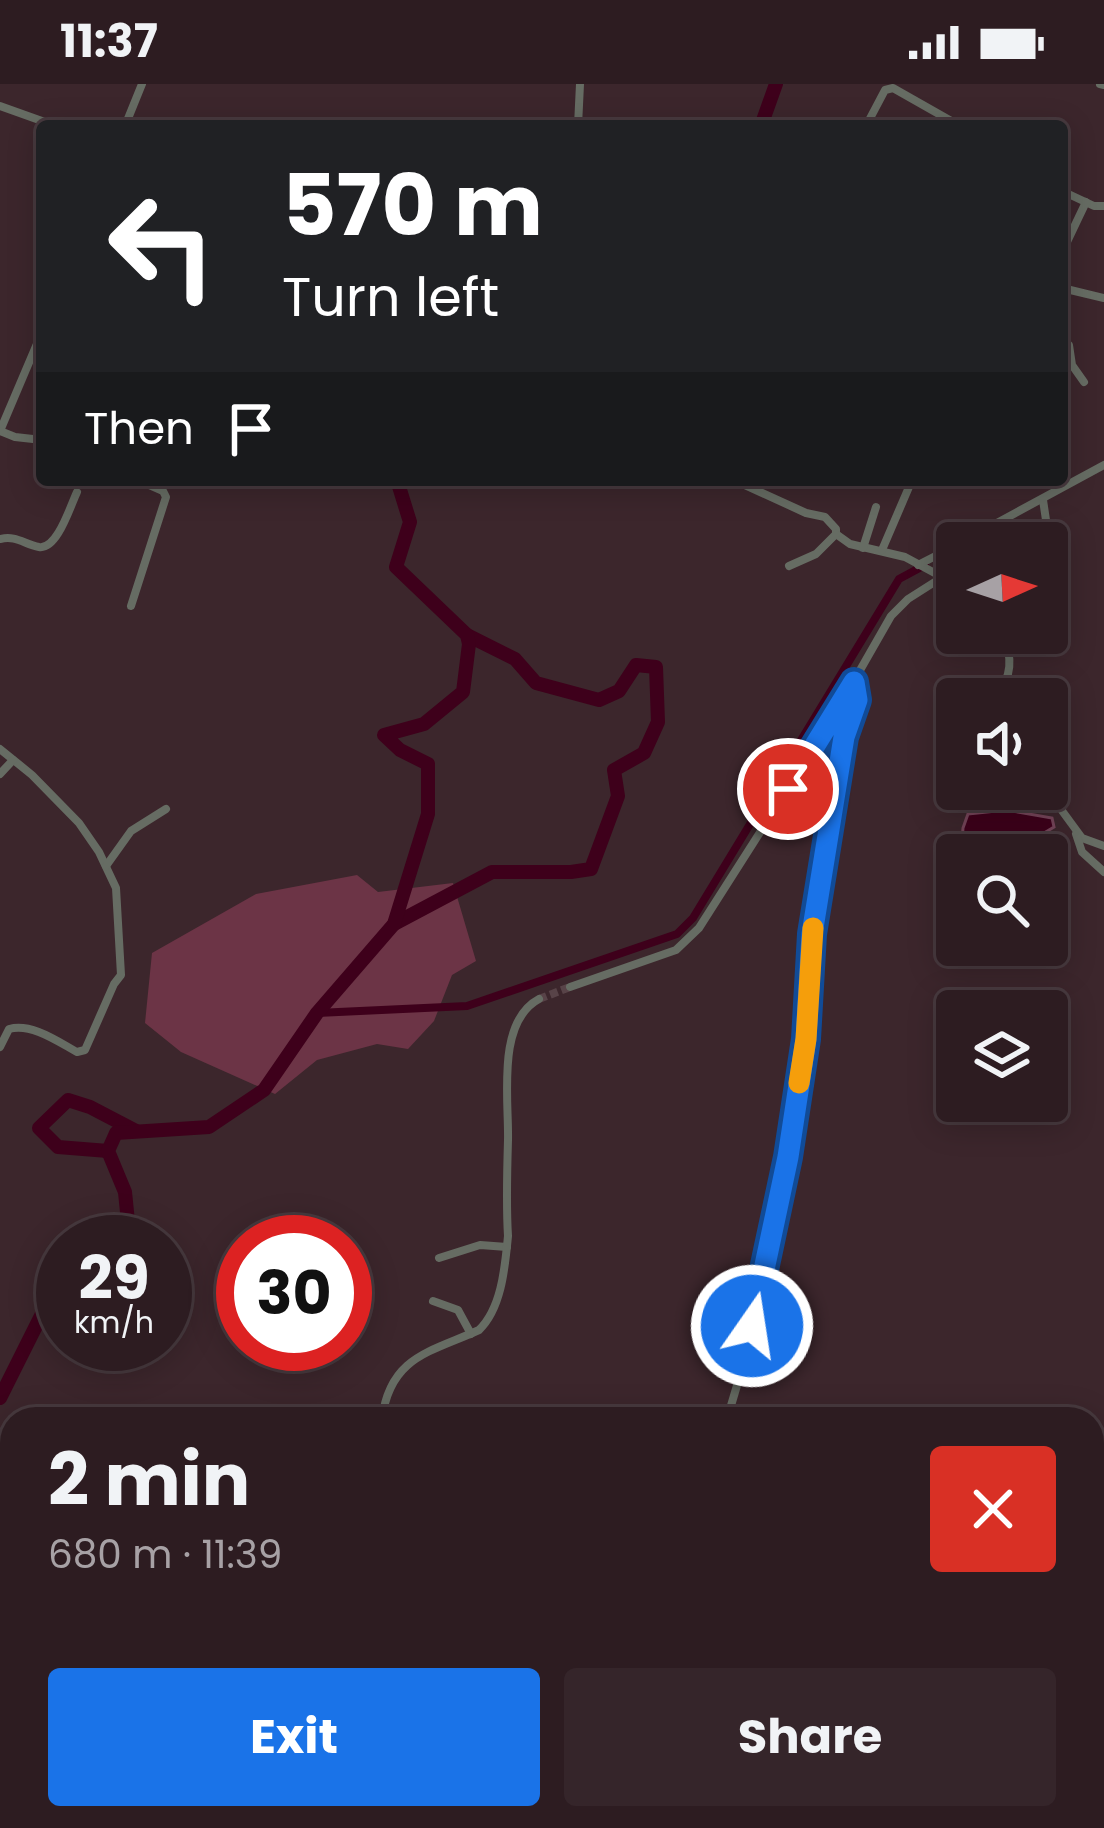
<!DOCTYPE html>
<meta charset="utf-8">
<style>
:root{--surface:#2d1c21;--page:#35252a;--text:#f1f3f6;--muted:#a7a1a5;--line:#483a3f;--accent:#1a73e8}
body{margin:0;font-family:Poppins,sans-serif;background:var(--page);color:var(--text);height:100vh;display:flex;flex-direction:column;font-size:45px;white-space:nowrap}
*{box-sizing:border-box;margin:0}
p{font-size:39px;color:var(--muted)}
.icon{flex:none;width:66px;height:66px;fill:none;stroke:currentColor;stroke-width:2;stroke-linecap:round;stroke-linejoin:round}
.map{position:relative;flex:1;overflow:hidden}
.side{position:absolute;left:0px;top:1323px;width:1104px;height:423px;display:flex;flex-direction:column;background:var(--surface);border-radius:36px 36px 0 0;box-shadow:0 6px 30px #0003,0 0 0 3px var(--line)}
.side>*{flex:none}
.guide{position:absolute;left:36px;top:36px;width:1032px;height:366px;border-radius:12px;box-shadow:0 6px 30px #0003,0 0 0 3px var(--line);background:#202124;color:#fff;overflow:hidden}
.needle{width:78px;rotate:87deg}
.fabs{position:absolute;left:936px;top:438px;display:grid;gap:24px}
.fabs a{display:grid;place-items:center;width:132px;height:132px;border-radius:12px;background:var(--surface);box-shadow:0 6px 30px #0003,0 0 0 3px var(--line);font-size:60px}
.speed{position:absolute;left:36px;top:1131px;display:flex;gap:24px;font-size:60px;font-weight:700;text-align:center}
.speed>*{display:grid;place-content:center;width:156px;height:156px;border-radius:50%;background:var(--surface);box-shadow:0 6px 30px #0003,0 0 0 3px var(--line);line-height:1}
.speed small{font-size:30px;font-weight:400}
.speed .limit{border:18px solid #d22;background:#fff;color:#111}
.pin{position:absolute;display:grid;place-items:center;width:102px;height:102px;color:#fff;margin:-51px;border:6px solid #fff;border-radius:50%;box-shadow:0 3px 12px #0007}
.me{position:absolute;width:132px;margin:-66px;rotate:13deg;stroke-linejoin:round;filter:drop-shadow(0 0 9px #0008)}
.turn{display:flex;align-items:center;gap:42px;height:252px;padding:0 48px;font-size:54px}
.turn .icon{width:156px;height:156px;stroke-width:2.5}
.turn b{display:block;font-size:84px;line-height:102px}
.then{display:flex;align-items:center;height:114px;padding:0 48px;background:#0003;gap:24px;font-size:45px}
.round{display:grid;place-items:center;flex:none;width:126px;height:126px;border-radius:12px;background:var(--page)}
.headline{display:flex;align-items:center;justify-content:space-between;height:204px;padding:0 48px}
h1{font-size:72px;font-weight:700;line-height:90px}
.cta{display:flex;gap:24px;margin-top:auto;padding:24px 48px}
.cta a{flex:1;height:138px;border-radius:12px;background:var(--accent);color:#fff;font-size:48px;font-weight:700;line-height:138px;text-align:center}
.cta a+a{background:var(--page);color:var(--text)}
.status{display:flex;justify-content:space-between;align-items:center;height:84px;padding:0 60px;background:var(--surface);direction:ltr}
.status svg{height:33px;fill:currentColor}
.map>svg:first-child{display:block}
</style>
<div class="status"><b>11:37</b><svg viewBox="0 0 49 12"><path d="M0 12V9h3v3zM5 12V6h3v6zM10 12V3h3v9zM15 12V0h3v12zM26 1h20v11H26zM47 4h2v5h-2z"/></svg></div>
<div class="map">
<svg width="1104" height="1744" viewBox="0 0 1104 1744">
<rect width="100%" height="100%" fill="#3c262c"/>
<path fill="#6c3446" d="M357 791 378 808 453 799 476 877 452 891 434 937 408 965 377 960 317 976 275 1010 181 968 145 939 152 869 256 810Z"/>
<path fill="#3e001b" stroke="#754559" stroke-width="3" d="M1006 726 1052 734 1054 743 1007 771H961L963 744 968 730Z"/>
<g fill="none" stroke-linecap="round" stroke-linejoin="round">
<path stroke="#3e001b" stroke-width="8" d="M317 929 467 922 677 850 693 834 899 495 925 481"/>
<g stroke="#3e001b" stroke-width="14">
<path d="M761 42 776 0"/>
<path d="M394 840 492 788H571L591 785 618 712 614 686 644 669 658 638 656 583 636 581 619 607 599 616 536 599 515 575 467 551"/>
<path d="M108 1067 58 1063 39 1044 68 1016 90 1023 136 1047"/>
<path d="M130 1158 125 1108 108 1067 116 1049 209 1043 264 1006 317 929 394 840 428 730V680L400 666 384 651 424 640 463 608 469 560 467 551 396 483 410 438 397 396"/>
<path d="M0 1314 44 1226 63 1224"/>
</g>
<path stroke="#584348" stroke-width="8" stroke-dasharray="8 4" stroke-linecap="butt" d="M539 915 570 903"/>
<g stroke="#666c63" stroke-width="8">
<path d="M1100 0 1104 1"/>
<path d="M0 22 56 42"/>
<path d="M125 42 142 0"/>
<path d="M578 42 580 0"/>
<path d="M866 42 885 6 893 4 960 42"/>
<path d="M1062 107 1094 122H1104"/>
<path d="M1062 193 1066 160 1086 118"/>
<path d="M1062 204 1104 214"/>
<path d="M1062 257 1069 261 1072 281 1084 298"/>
<path d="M0 347 42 248"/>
<path d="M0 347 15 353 42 356"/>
<path d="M734 396 806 429 825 433 836 445V450L850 460 905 473 957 501"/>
<path d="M0 455C16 451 24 460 39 463 57 466 70 423 77 408"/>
<path d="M960 459 1104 381"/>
<path d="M1040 459 1046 436 1043 416"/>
<path d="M863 464 876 423"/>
<path d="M882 466 912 396"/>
<path d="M918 481 957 461"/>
<path d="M789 482 816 470 836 450"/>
<path d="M131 522 166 413 163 407 138 396"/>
<path d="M997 615C1011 591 1014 575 1002 549"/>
<path d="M0 665 32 691 79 739 99 768 116 804 121 891 114 900 85 966 77 968C57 957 32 939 9 945L0 963"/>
<path d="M0 690 13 676"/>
<path d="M987 705 1060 724 1082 754 1104 762"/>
<path d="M1076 750 1082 768 1104 788"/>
<path d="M106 782 131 747 166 725"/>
<path d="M570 903 676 866 699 844 831 637 891 532 908 515 941 494"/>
<path d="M439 1174 480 1161 507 1163"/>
<path d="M433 1217 458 1226 471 1250"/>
<path d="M382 1335C390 1272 431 1268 479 1246 502 1224 505 1182 508 1152 506 1120 507 1088 508 1056 509 1016 496 938 539 915"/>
<path d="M727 1335 741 1288 774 1149 788 1073 806 955 812 850 844 653 857 616 854 599"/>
<path d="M0 1361 12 1365"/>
<path d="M0 1690 12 1682"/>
<path d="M227 1734 268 1744"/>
<path d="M398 1734 399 1744"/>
<path d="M763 1734 767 1744"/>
</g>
</g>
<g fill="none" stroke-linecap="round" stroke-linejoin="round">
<g stroke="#114b97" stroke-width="30">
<path id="route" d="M752 1242 788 1073 806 955 812 850 844 653 857 616 854 598 788 705"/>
</g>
<use href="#route" stroke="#1a73e8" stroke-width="21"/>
<path stroke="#f59e0b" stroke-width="21" d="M799 999 806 955 813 844"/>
</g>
</svg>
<div class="fabs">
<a><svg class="needle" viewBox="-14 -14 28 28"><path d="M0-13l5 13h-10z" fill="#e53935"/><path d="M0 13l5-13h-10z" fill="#a7a1a5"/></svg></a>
<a><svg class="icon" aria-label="sound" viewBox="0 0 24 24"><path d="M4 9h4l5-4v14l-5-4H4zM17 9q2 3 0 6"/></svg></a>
<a><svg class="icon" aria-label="search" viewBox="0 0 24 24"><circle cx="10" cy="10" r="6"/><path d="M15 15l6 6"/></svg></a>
<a><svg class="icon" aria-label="layers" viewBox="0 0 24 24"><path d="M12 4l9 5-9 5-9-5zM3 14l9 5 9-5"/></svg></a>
</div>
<div class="speed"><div>29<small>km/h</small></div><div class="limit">30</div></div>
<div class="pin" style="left:788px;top:705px;background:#d93025"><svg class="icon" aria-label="arrive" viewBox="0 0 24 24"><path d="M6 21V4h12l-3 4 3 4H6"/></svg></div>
<svg class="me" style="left:752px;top:1242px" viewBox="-20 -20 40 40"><circle r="17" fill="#1a73e8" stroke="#fff" stroke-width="3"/><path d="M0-11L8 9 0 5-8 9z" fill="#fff"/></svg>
<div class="guide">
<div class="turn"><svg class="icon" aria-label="left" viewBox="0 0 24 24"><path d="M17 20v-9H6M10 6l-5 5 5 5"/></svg><div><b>570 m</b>Turn left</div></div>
<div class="then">Then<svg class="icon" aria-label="arrive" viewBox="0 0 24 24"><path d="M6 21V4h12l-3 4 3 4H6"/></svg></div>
</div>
<section class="side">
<div class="headline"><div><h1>2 min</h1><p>680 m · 11:39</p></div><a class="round" style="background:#d93025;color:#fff"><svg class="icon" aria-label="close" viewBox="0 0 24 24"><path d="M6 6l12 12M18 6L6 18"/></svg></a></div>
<div class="cta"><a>Exit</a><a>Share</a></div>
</section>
</div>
